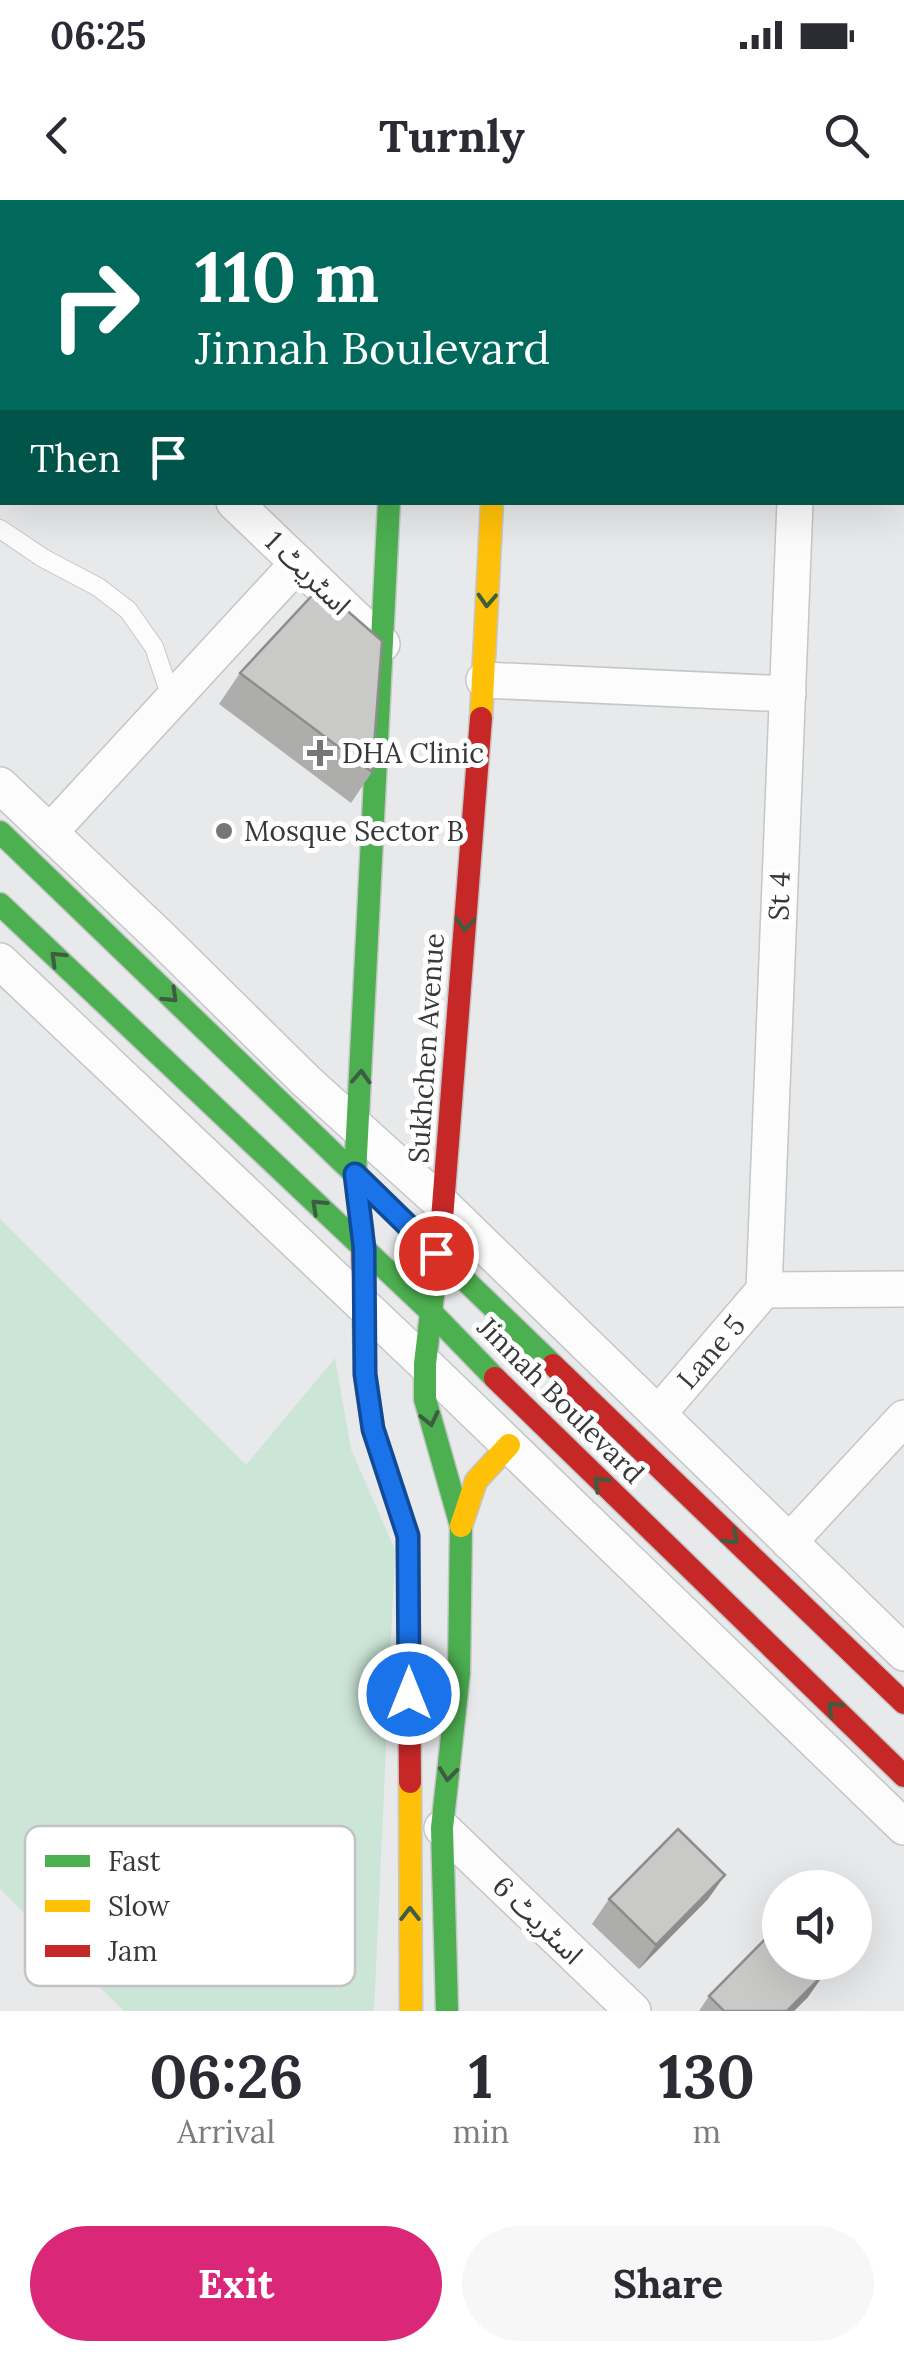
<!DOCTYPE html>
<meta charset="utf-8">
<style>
:root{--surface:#fff;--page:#f7f7f7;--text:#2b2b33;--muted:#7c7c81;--accent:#db2777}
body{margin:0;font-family:Lora,"Noto Sans Arabic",serif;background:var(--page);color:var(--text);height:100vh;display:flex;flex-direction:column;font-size:38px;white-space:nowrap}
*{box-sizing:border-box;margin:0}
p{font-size:32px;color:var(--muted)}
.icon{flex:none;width:55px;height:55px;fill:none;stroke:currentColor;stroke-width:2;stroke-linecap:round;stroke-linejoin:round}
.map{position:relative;height:1811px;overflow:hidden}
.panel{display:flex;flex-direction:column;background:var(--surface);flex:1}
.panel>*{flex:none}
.guide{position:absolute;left:0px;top:0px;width:905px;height:305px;box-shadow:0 10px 40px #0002;background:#00695c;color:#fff;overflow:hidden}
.controls{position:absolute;left:762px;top:1670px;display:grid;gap:20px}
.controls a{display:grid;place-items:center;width:110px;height:110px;border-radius:50%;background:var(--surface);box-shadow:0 10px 40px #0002;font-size:50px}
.pin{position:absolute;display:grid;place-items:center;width:85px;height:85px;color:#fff;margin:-42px;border:5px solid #fff;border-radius:50%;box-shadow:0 2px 10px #0007}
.me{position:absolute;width:110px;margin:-55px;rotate:0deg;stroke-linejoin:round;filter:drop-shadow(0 0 8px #0008)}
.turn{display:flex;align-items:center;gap:35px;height:210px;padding:0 30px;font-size:45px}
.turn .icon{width:130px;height:130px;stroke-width:2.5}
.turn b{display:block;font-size:70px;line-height:85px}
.then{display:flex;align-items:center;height:95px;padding:0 30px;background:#0003;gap:20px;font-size:38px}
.eta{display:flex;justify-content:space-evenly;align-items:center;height:170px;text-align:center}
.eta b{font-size:60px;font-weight:700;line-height:70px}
.button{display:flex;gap:20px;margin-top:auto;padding:20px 30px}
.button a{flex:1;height:115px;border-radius:60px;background:var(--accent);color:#fff;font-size:40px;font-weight:700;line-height:115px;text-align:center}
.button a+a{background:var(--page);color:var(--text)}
.status{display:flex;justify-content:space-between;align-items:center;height:70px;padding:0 50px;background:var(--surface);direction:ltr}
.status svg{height:28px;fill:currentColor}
header{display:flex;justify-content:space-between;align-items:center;height:130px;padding:0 30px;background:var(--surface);font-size:45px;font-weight:700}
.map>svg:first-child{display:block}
</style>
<div class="status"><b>06:25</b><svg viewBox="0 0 49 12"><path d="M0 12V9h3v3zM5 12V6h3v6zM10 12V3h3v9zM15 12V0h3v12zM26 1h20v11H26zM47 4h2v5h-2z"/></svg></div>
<header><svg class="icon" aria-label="back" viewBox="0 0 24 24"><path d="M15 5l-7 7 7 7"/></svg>Turnly<svg class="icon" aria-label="search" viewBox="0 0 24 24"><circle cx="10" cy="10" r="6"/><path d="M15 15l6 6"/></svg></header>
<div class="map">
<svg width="904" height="1811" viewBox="0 0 904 1811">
<rect width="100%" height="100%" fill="#e8e9ea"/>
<path fill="#cbe5d6" d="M0 1019 246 1265 335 1158 351 1249 395 1350 374 1811H124L0 1689Z"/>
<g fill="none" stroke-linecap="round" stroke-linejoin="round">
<g stroke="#c5c6c6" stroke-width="20">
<path id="lane" d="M0 329 43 358 98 387 128 410 154 447 172 500"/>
</g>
<g stroke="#c5c6c6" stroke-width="38">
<g id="street">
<path d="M361 0 363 2"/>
<path d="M806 2 807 0"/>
<path d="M0 79 2 81"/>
<path d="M234 302 382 444"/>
<path d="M484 480 788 494"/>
<path d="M0 585 159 736 306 881 444 1006 904 1453"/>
<path d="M50 632 298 363"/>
<path d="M0 761 425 1164 904 1627"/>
<path d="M764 1090 795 302"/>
<path d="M764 1090 904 1089"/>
<path d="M658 1214 764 1090"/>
<path d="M789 1342 904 1218"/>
<path d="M442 1628 633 1811"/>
</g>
</g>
<g stroke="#c5c6c6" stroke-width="25">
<g id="fast">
<path d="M0 632 553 1165"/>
<path d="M0 704 432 1113 495 1178"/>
<path d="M442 1019 425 1164V1199L461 1326 459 1473 442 1628 447 1811"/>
<path d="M362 1029 355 975 389 302"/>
</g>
</g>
<g stroke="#c5c6c6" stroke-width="25">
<g id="slow">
<path d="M481 518 492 302"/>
<path d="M461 1326 476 1281 509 1245"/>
<path d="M410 1582 411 1811"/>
</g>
</g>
<g stroke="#c5c6c6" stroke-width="25">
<g id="jam">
<path d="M402 0V2"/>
<path d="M505 0V2"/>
<path d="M442 1019 481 518"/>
<path d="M362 1029 365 1175 373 1229 408 1335 410 1582"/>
<path d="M553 1165 904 1503"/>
<path d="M495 1178 904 1576"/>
</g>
</g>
<use href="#lane" stroke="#fcfcfc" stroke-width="18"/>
<use href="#street" stroke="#fcfcfc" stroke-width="35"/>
<use href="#fast" stroke="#4caf50" stroke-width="22"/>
<use href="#slow" stroke="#ffc107" stroke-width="22"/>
<use href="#jam" stroke="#c62828" stroke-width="22"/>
</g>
<g fill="#adadac">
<path d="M240 473 372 572 351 603 219 504Z"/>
<path d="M725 1675 708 1699 639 1769 592 1724 609 1699Z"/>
<path d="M709 1796 808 1797 794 1811H699Z"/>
</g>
<g fill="#8d8d8c">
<path d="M725 1675 708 1699 639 1769 656 1745Z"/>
<path d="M825 1773 808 1797 794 1811H787Z"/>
</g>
<g fill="#c9c9c8" stroke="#8d8d8c" stroke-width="2.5">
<path d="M320 387 382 441 372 572 240 473Z"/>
<path d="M678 1629 725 1675 656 1745 609 1699Z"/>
<path d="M778 1726 780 1729V1762H814L825 1773 787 1811H724L709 1796Z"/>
</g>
<defs><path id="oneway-chevron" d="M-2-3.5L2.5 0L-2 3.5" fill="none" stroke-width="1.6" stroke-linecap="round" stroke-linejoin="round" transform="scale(2.5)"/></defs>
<g stroke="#3d5c40">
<use href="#oneway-chevron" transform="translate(487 400) rotate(93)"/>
<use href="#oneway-chevron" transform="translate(465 724) rotate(94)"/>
<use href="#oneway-chevron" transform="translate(57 758) rotate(-136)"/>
<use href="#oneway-chevron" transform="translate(171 796) rotate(44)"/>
<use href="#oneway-chevron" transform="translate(361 877) rotate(-87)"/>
<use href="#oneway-chevron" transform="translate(318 1006) rotate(-137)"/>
<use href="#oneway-chevron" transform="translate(430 1219) rotate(77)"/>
<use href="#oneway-chevron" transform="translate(600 1283) rotate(-136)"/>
<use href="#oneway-chevron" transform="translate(732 1338) rotate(44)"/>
<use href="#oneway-chevron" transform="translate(834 1508) rotate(-136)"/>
<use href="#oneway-chevron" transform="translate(448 1574) rotate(96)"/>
<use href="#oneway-chevron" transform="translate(410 1714) rotate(-90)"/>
</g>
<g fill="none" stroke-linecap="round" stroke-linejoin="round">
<g stroke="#114b97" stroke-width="25">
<path id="route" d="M409 1494 408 1336 373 1229 365 1174 364 1048 355 974 436 1053"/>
</g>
<use href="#route" stroke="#1a73e8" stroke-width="18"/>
</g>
<g fill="#757677" stroke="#fff" stroke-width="4">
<path d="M315 538h10v10h10v10h-10v10h-10v-10h-10v-10h10z"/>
<circle cx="224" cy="631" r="10"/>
</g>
<g text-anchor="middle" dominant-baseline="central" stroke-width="10" stroke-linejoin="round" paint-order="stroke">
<g font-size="28" fill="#373839" stroke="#fff">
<text transform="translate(308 373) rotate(44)">اسٹریٹ 1</text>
<text transform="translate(779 696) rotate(-88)">St 4</text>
<text transform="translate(426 848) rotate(-86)">Sukhchen Avenue</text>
<text transform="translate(711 1152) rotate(-49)">Lane 5</text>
<text transform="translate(561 1200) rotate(45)">Jinnah Boulevard</text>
<text transform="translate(538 1720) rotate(44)">اسٹریٹ 6</text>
</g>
<g font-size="28" fill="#373839" stroke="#fff" text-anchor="start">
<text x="342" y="553">DHA Clinic</text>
<text x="244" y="631">Mosque Sector B</text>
</g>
</g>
<rect x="25" y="1626" width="330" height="160" rx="15" fill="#fff" stroke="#c3c3c4" stroke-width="2.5"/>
<rect x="45" y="1655" width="45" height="12" fill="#4caf50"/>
<rect x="45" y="1700" width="45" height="12" fill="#ffc107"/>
<rect x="45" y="1745" width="45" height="12" fill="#c62828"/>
<g font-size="28" fill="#373839">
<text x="108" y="1671">Fast</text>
<text x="108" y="1716">Slow</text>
<text x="108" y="1761">Jam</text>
</g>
</svg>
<div class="controls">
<a><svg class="icon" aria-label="sound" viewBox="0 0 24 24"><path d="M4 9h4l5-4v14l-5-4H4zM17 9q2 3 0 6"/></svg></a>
</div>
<div class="pin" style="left:436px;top:1053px;background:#d93025"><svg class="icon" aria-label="arrive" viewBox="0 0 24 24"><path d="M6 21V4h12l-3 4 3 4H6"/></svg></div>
<svg class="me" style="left:409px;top:1494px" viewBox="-20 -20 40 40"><circle r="17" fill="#1a73e8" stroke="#fff" stroke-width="3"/><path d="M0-11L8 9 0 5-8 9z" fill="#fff"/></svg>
<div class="guide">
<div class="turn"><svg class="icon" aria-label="right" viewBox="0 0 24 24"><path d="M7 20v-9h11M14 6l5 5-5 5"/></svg><div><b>110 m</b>Jinnah Boulevard</div></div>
<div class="then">Then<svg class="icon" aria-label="arrive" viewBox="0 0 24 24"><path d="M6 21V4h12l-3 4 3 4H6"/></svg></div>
</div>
</div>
<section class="panel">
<div class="eta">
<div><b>06:26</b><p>Arrival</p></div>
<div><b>1</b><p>min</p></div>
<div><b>130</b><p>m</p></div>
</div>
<div class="button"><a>Exit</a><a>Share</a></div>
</section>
